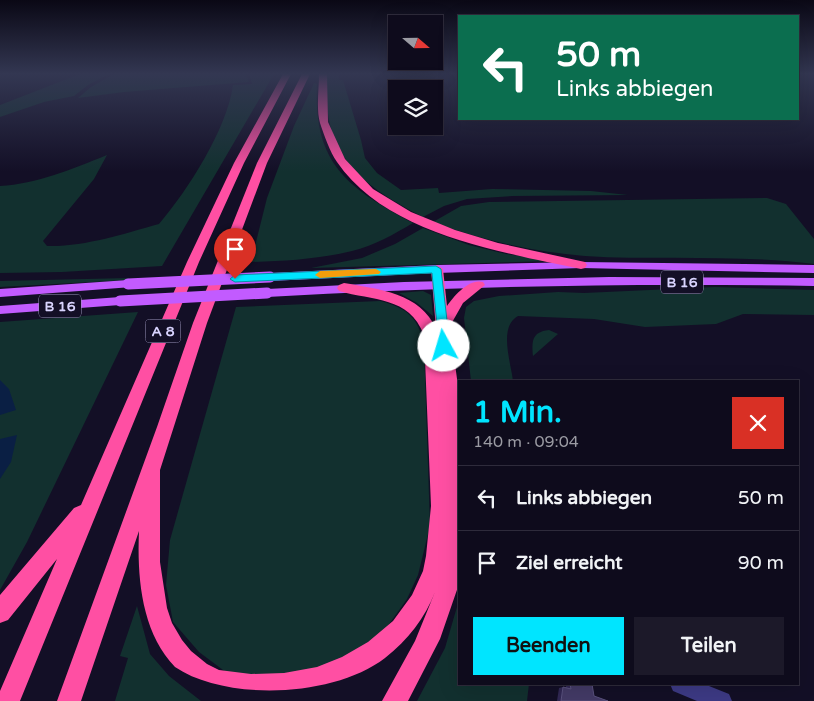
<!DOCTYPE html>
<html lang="de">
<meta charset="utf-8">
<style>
:root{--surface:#0e0b1c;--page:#1c1929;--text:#f1f3f6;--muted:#9b9ba3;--line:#2e2b3b;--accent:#00e5ff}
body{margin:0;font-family:"Varela Round",sans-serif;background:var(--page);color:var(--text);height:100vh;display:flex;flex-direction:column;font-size:19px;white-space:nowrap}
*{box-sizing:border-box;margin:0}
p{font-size:16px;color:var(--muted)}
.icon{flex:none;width:28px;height:28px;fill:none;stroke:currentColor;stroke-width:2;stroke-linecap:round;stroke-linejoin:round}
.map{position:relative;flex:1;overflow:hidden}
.sheet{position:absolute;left:458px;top:380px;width:341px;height:305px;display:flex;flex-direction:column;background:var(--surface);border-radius:0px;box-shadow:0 5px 20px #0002,0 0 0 1px var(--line)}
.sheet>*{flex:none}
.hud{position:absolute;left:458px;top:15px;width:341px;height:105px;border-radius:0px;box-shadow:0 5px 20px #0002,0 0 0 1px var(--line);background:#0b6e4f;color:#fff;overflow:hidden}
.needle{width:32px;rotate:110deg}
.buttons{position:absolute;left:388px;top:15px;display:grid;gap:10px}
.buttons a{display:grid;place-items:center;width:55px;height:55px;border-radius:0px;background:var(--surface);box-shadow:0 5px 20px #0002,0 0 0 1px var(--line);font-size:25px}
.pin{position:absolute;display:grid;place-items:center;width:42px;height:42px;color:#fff;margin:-51px -21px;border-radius:50% 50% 50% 0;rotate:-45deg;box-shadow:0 0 5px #0007}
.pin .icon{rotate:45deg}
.me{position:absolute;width:55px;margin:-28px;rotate:354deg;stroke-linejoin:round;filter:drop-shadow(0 0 4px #0008)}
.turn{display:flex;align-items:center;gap:18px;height:105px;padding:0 15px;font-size:22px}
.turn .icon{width:65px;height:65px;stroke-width:2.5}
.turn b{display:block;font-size:35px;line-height:42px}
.round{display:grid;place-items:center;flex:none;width:52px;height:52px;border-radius:0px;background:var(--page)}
.headline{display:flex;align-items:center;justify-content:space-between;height:85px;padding:0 15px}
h1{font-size:30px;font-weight:700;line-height:38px;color:var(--accent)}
.primary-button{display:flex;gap:10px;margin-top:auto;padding:10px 15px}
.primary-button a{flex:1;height:58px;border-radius:0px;background:var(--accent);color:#111;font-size:20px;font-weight:700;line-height:58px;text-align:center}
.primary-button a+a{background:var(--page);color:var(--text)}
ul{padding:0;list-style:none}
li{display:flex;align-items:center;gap:15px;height:65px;padding:0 15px;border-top:1px solid var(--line)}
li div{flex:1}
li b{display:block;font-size:19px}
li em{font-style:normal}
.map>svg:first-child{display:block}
</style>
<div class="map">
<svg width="814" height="701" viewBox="0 0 814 701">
<rect width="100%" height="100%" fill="#130f26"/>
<g fill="#12302f">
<path d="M80 74H109L88 85 74 96 44 102 0 117V105Z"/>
<path d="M114 74H246L249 82 124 92 78 98 91 87Z"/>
<path d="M249 74H274L162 266 62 272 0 273V186C37 184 72 169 107 155L94 179 43 241 47 246C84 247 123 234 159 224 188 190 227 129 233 85L252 84Z"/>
<path d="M327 74H339V80H343L361 140 365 158 377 173 401 190 438 188 439 193 492 189 591 191 628 195 513 196 467 199 444 206 423 217C358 183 321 154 327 74Z"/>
<path d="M314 83 317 84C313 164 348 188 413 223 394 234 374 246 352 251 320 259 285 261 251 262L267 198 294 126Z"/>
<path d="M767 198 786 204 814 239V264C738 254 661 261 585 256 533 252 482 240 433 222L461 206 489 202Z"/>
<path d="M423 228 469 245 506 254 551 261 311 268 362 258 395 244Z"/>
<path d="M129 278V280L0 287V281Z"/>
<path d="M715 287 814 290V315L743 314 716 324 645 327 594 319 518 316C498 327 511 362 513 381H471L464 318 466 307 474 301 499 296 558 292 584 293Z"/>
<path d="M423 291 431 295 433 316 417 303 399 293Z"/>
<path d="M380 301C407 308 418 317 424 345L430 526 418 575 407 599 382 634 355 654 313 673 265 682 227 673 199 652 173 622 166 585 170 540 236 307Z"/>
<path d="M138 312 27 542 0 590V322Z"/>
<path d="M549 330 558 334 533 356C532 342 531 332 549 330Z"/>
<path d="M459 600V684H529L527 701H417L445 648Z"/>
<path d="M137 606 150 654 169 676 201 701H115L128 658 120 656Z"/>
</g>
<g fill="#0a1f44">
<path d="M0 380 9 389 16 410 0 415Z"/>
<path d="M17 435 11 462 0 479V439Z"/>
</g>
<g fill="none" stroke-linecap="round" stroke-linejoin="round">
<path fill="#3d3a85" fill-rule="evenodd" d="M670 684H704L729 694 732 701H697L673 691Z"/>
<g fill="#c25bff" fill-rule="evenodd">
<path d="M581 262 814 265V273L581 268 437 273 270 281 265 277 270 273 437 265Z"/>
<path d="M609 277 814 278V286C631 283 449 286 267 297L261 293 267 289 404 282Z"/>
<path d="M128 280 134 284 132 287 0 297V289Z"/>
<path d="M120 297 126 301 120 305 0 314V306Z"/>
</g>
<g fill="#ff4fa3" fill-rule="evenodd">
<path d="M283 74H291L244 163 199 262 20 701H0V691L57 559 8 620 0 623V595L74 508 81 505 187 262 234 163Z"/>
<path d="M302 74H310L267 163 207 323 160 470V562L167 608 172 623 182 640 191 651 207 664 219 670 251 674 284 673 317 667 342 657 368 642 393 621 412 595 423 571 426 556 431 506 424 335C409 296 373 301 339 291L337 288 339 285 344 283C378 289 421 293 436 329L431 269 437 265 443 269 447 306C454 296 469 278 483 282L485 285 463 303 450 326 459 394V584L440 639 408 701H382L415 641 435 592C425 618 408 640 385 658 333 698 225 701 175 667 141 632 137 576 139 531L81 701H57L157 427 193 323 257 163Z"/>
<path d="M319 74H327L328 122 345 159 373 189 411 212 455 230 498 243 585 262 587 265 585 268 581 269C501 252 386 234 337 162 330 152 324 135 320 123 316 109 319 89 319 74Z"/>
</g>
<g stroke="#c25bff" stroke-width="11">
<path d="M128 284 270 277"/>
<path d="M120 301 267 293"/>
</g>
</g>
<path fill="#312854" d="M566 684H592L594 696 608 701H557L559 688 563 687 566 688Z"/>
<path fill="#433a66" stroke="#5a527e" d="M570 684H592L594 696 608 701H561L563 687 571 689Z"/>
<linearGradient id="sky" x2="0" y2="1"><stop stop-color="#0a0815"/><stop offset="0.43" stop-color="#333752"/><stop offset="1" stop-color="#333752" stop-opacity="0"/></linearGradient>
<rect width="814" height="172" fill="url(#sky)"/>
<path fill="#00e5ff" stroke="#0095a6" d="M436 266 441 269 450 346 444 350 439 346 432 273 235 282 230 279 235 275Z"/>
<path fill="#f59e0b" d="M376 269 381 272 379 274 320 278 315 275 320 271Z"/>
<g text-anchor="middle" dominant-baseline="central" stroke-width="5" stroke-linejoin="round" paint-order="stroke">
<g fill="#130f26" stroke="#9e99be" stroke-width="1">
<rect x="661" y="270.5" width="42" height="23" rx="4"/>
<rect x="39" y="294.5" width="42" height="23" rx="4"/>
<rect x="145.5" y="319.5" width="35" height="23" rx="4"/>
</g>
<g font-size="14" font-weight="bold" fill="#d9d4ff">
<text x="682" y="282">B 16</text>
<text x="60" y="306">B 16</text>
<text x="163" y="331">A 8</text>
</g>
</g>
</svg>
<div class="buttons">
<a><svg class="needle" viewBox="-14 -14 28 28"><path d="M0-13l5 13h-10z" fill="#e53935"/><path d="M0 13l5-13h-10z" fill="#9b9ba3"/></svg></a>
<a><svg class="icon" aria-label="layers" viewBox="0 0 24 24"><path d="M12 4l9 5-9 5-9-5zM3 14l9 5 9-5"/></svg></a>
</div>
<div class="pin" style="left:235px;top:279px;background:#d93025"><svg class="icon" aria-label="arrive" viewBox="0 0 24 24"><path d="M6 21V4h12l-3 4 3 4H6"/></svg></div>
<svg class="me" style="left:444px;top:346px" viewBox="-20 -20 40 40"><circle r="19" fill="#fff"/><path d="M0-13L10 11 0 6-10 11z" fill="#00e5ff"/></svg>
<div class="hud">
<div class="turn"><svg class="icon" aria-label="left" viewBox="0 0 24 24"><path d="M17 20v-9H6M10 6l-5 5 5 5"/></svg><div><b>50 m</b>Links abbiegen</div></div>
</div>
<section class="sheet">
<div class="headline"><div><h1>1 Min.</h1><p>140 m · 09:04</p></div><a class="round" style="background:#d93025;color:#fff"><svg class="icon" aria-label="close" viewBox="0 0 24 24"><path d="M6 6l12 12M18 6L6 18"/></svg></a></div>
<ul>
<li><svg class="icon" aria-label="left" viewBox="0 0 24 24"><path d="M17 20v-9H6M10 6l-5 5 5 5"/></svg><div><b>Links abbiegen</b></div><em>50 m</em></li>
<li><svg class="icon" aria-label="arrive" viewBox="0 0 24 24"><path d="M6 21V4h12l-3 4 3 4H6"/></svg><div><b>Ziel erreicht</b></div><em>90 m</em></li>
</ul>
<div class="primary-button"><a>Beenden</a><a>Teilen</a></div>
</section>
</div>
